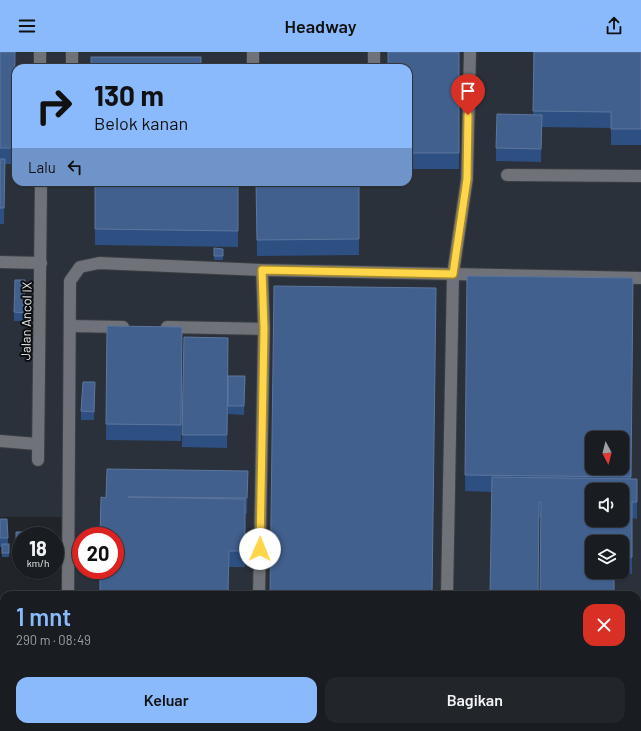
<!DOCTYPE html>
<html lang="id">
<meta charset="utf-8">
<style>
:root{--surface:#191c20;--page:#222529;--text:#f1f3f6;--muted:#9fa1a5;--line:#373a3e;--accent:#8bbafc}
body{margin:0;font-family:Barlow,sans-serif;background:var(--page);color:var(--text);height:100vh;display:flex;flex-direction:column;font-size:15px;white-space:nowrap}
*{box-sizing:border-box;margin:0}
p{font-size:13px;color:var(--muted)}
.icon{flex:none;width:22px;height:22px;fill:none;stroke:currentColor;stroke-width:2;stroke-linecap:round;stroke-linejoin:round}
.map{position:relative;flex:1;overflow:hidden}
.sheet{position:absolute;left:0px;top:539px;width:641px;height:140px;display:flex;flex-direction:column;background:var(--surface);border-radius:12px 12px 0 0;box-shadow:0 1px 3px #0004,0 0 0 1px var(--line)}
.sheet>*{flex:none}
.guide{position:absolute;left:12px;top:12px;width:400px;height:122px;border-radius:12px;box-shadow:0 1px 3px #0004,0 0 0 1px var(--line);background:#8bbafc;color:#111;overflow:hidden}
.needle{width:26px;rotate:173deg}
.fabs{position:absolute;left:585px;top:379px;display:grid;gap:8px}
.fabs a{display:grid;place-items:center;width:44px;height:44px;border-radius:8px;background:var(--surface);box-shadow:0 1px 3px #0004,0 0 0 1px var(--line);font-size:20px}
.speed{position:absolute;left:12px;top:475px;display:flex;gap:8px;font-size:20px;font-weight:700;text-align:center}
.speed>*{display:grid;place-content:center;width:52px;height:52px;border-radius:50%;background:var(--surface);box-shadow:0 1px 3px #0004,0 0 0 1px var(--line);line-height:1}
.speed small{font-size:10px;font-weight:400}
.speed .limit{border:6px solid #d22;background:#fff;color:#111}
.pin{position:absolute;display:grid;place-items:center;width:34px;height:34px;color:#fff;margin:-41px -17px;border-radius:50% 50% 50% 0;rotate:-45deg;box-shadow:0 0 4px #0007}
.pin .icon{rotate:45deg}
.me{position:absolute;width:44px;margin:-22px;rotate:1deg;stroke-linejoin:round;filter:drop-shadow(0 0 3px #0008)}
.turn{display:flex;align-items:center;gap:14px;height:84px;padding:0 16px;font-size:18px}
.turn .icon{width:52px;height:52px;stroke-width:2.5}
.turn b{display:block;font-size:28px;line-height:34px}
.then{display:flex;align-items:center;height:38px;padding:0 16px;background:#0003;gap:8px;font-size:15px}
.round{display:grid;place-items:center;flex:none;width:42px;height:42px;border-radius:12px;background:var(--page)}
.summary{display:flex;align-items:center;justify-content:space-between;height:68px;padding:0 16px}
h1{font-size:24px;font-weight:600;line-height:30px;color:var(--accent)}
.primary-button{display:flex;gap:8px;margin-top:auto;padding:8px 16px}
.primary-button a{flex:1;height:46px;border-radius:12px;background:var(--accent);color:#111;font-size:16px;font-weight:600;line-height:46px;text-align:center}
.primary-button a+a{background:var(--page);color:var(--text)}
header{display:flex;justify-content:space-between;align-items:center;height:52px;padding:0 16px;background:var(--accent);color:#111;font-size:18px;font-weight:600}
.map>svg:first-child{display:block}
</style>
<header><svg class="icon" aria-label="menu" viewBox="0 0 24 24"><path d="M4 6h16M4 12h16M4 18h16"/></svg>Headway<svg class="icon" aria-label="share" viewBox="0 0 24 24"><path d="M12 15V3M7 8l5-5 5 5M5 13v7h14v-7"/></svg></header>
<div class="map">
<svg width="641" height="679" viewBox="0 0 641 679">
<rect width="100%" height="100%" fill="#21252a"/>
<path fill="#2a313a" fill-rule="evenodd" d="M0 0H641V679H61V675H637V543H65L68 465H0ZM16 16H408V130H16ZM592 386H622V416H592ZM592 438H622V468H592ZM81 484H115V518H81ZM592 490H622V520H592Z"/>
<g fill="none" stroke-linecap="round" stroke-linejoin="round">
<g stroke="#3c3f43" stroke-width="14">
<g id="minor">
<path d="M40 0V16"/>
<path d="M72 16V0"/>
<path d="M253 16V0"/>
<path d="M374 16V0"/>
<path d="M507 123 641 124"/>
<path d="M0 210 41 211"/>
<path d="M70 274 123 275"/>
<path d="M167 275 264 277"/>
<path d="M0 389 37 392"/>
<path d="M38 408 41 130"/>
<path d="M68 543 70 229 80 215 99 211 262 218 641 226"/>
<path d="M259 543 264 277 262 218"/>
<path d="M447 543 453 222 467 127 470 0"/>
<path d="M66 679V675"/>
<path d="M256 679V675"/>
<path d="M444 679V675"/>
</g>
</g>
<use href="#minor" stroke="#6f7379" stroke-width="12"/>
</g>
<g fill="#2d4f82" fill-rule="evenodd">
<path d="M0 0H15L14 112H5L4 172H0Z"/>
<path d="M459 0V117H408V16Z"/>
<path d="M533 0H641V93H611V76L542 75 541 110 496 109V96L533 63 534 8H533Z"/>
<path d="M95 130H238V195L95 193Z"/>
<path d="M256 130H364V132L359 131V203L257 204Z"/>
<path d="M223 197V208H214V204Z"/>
<path d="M467 224 633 226 631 427H637V467L632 466V522L614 521V543H540L541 466H539L538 543H490L492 440 465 439ZM592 386H622V416H592ZM592 438H622V468H592ZM592 490H622V520H592Z"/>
<path d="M25 237 24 269H14V260Z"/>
<path d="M107 274 182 275 181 389 106 388Z"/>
<path d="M184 285 228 286 227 396 182 395Z"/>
<path d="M228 324H245L244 363 228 362Z"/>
<path d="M95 339 94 368H81V359Z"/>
<path d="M248 419 247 462H245V515H229L106 446Z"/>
<path d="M0 467 8 486V492H9V505H2V495H0Z"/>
<path d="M16 480 21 484V491H16Z"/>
<path d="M55 484H58V493L55 492Z"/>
<rect x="154" y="675" width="56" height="4"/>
</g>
<g fill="#42608e" stroke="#5c769d" fill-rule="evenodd">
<path d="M0 0H15L14 96H0Z"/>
<path d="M388 0H459V101H408V16H388Z"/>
<path d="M534 0H641V77H611V60L533 59Z"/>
<rect x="91" y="5" width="110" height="11"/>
<path d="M497 62 542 63 541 97 496 96Z"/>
<path d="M0 107H5L4 156H0Z"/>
<path d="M95 130H238V179L95 177Z"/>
<path d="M256 130H359V187L257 188Z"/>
<path d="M214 196 223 197V204H214Z"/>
<path d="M467 224 633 226 631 425 465 423ZM592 386H622V416H592Z"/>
<path d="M15 228H25L24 261 14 260Z"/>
<path d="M274 234 436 236 432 543H270Z"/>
<path d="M107 274 182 275 181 373 106 372Z"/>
<path d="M184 285 228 286 227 383H182Z"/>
<path d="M228 324H245L244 354H228Z"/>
<path d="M83 330H95L94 360 81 359Z"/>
<path d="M107 417 248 419 247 446 128 445 245 447V499H229L228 543H100V518H115V484H100L101 445 106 446Z"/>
<path d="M492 425 637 427V450H632V505H622V490H592V520H614V543H540L541 450H539L538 543H490ZM592 438H622V468H592Z"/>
<path d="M0 467H7L8 486H0Z"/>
<path d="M16 480H28V484H21V487H16Z"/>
<path d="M49 483 58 484V488H55V484H49Z"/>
<rect x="2" y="492" width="7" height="9"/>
<rect x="98" y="675" width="51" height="4"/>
<rect x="166" y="675" width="44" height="4"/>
<path d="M381 675H428V679H380Z"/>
<rect x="488" y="675" width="49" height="4"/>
</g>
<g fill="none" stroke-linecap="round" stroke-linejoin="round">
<g stroke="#a68a30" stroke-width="10">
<path id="route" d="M260 497 264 277 262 218 453 222 467 127 468 63"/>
</g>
<use href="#route" stroke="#ffd54a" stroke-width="7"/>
</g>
<g text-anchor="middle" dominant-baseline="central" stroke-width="4" stroke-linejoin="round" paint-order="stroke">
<g font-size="13" fill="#ebedf0" stroke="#0c0e10">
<text transform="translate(26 269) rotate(-89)">Jalan Ancol IX</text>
</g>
</g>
</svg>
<div class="fabs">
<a><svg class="needle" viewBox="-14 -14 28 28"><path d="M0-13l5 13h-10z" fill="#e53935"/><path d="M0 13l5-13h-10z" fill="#9fa1a5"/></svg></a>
<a><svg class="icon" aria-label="sound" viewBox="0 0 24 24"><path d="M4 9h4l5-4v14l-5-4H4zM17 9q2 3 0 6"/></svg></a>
<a><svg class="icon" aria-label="layers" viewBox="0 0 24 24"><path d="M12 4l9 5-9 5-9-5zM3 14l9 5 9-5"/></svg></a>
</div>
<div class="speed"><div>18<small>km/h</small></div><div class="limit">20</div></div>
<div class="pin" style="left:468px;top:63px;background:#d93025"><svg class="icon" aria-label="arrive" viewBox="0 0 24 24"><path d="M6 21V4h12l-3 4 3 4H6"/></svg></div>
<svg class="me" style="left:260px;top:497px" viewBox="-20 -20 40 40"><circle r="19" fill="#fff"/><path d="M0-13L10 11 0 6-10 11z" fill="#ffd54a"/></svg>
<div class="guide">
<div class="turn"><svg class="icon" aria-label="right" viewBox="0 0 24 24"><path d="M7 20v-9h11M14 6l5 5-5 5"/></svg><div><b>130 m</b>Belok kanan</div></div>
<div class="then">Lalu<svg class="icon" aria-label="left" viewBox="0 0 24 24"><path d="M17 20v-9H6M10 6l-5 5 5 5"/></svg></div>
</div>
<section class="sheet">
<div class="summary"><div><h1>1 mnt</h1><p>290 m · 08:49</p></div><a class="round" style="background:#d93025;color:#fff"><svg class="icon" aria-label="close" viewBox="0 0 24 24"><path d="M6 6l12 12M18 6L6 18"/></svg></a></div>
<div class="primary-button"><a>Keluar</a><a>Bagikan</a></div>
</section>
</div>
